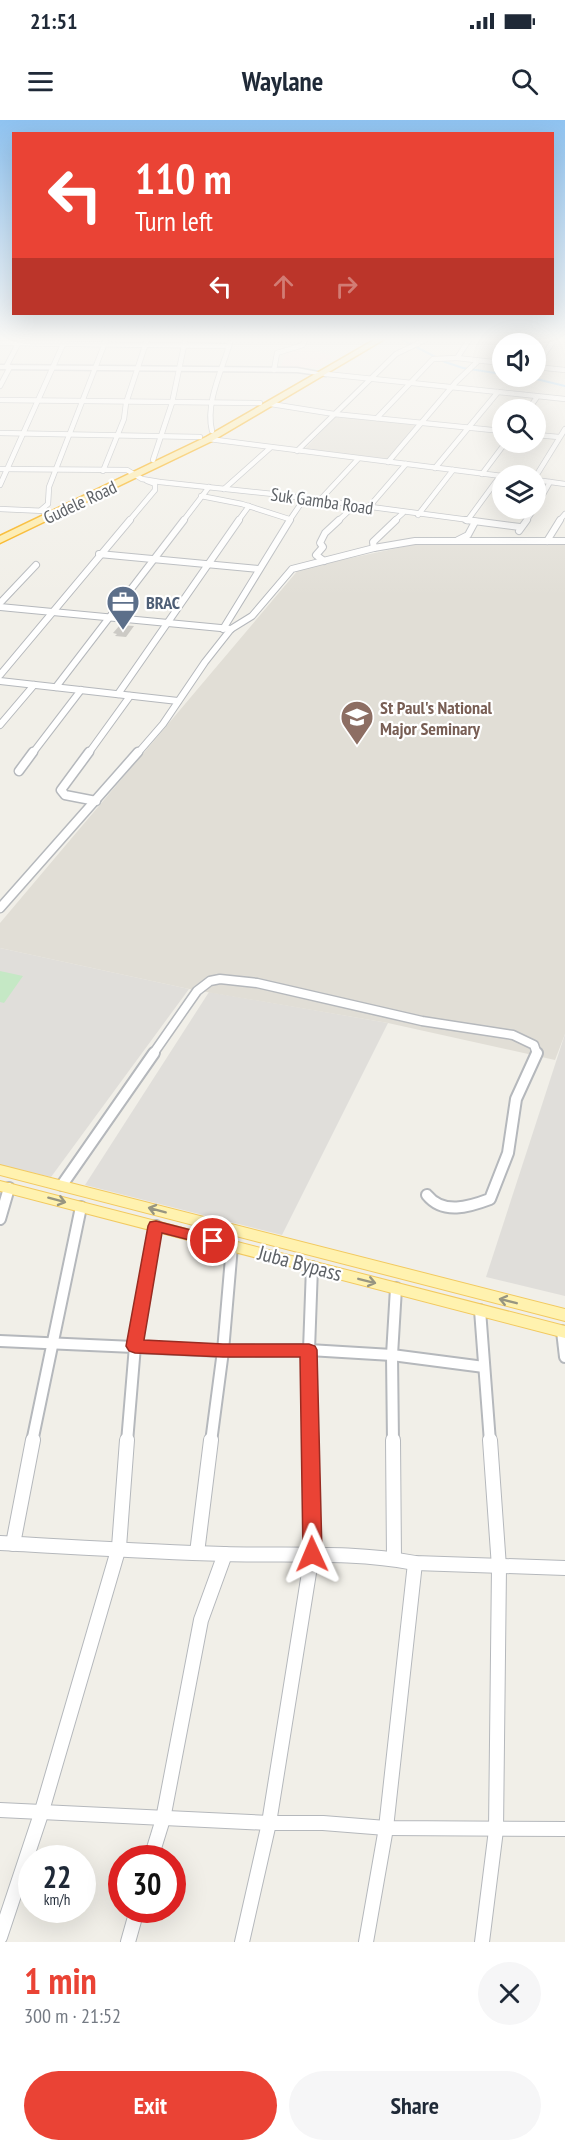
<!DOCTYPE html>
<meta charset="utf-8">
<style>
:root{--surface:#fff;--page:#f6f6f7;--text:#1f2937;--muted:#747a83;--accent:#ea4335}
body{margin:0;font-family:"PT Sans Narrow",sans-serif;background:var(--page);color:var(--text);height:100vh;display:flex;flex-direction:column;font-size:22px;white-space:nowrap}
*{box-sizing:border-box;margin:0}
p{font-size:20px;color:var(--muted)}
.icon{flex:none;width:33px;height:33px;fill:none;stroke:currentColor;stroke-width:2;stroke-linecap:round;stroke-linejoin:round}
.map{position:relative;height:1822px;overflow:hidden}
.panel{display:flex;flex-direction:column;background:var(--surface);flex:1}
.panel>*{flex:none}
.top-card{position:absolute;left:12px;top:12px;width:542px;height:183px;border-radius:0px;box-shadow:0 6px 24px #0002;background:#ea4335;color:#fff;overflow:hidden}
.buttons{position:absolute;left:492px;top:213px;display:grid;gap:12px}
.buttons a{display:grid;place-items:center;width:54px;height:54px;border-radius:50%;background:var(--surface);box-shadow:0 6px 24px #0002;font-size:30px}
.speed{position:absolute;left:18px;top:1725px;display:flex;gap:12px;font-size:30px;font-weight:700;text-align:center}
.speed>*{display:grid;place-content:center;width:78px;height:78px;border-radius:50%;background:var(--surface);box-shadow:0 6px 24px #0002;line-height:1}
.speed small{font-size:15px;font-weight:400}
.speed .limit{border:9px solid #d22;background:#fff;color:#111}
.pin{position:absolute;display:grid;place-items:center;width:51px;height:51px;color:#fff;margin:-26px;border:3px solid #fff;border-radius:50%;box-shadow:0 2px 6px #0007}
.me{position:absolute;width:66px;margin:-33px;rotate:359deg;stroke-linejoin:round;filter:drop-shadow(0 0 4px #0008)}
.turn{display:flex;align-items:center;gap:21px;height:126px;padding:0 24px;font-size:27px}
.turn .icon{width:78px;height:78px;stroke-width:2.5}
.turn b{display:block;font-size:42px;line-height:51px}
.lanes{display:flex;align-items:center;height:57px;padding:0 24px;background:#0003;justify-content:center;gap:30px;direction:ltr}
.lanes .off{opacity:.35}
.round{display:grid;place-items:center;flex:none;width:63px;height:63px;border-radius:32px;background:var(--page)}
.overview{display:flex;align-items:center;justify-content:space-between;height:102px;padding:0 24px}
h1{font-size:36px;font-weight:700;line-height:45px;color:var(--accent)}
.cta{display:flex;gap:12px;margin-top:auto;padding:12px 24px}
.cta a{flex:1;height:69px;border-radius:36px;background:var(--accent);color:#fff;font-size:24px;font-weight:700;line-height:69px;text-align:center}
.cta a+a{background:var(--page);color:var(--text)}
.status{display:flex;justify-content:space-between;align-items:center;height:42px;padding:0 30px;background:var(--surface);direction:ltr}
.status svg{height:16px;fill:currentColor}
header{display:flex;justify-content:space-between;align-items:center;height:78px;padding:0 24px;background:var(--surface);font-size:27px;font-weight:700}
.map>svg:first-child{display:block}
</style>
<div class="status"><b>21:51</b><svg viewBox="0 0 49 12"><path d="M0 12V9h3v3zM5 12V6h3v6zM10 12V3h3v9zM15 12V0h3v12zM26 1h20v11H26zM47 4h2v5h-2z"/></svg></div>
<header><svg class="icon" aria-label="menu" viewBox="0 0 24 24"><path d="M4 6h16M4 12h16M4 18h16"/></svg>Waylane<svg class="icon" aria-label="search" viewBox="0 0 24 24"><circle cx="10" cy="10" r="6"/><path d="M15 15l6 6"/></svg></header>
<div class="map">
<svg width="565" height="1822" viewBox="0 0 565 1822">
<rect width="100%" height="100%" fill="#f1efe8"/>
<g fill="#e0deda">
<path d="M0 828 189 869 51 1057 0 1045Z"/>
<path d="M209 872 388 903 282 1115 85 1065Z"/>
<path d="M565 914V1176L486 1157Z"/>
</g>
<g fill="#e1ded6">
<path d="M338 294 418 303 387 340 304 330Z"/>
<path d="M565 424V914L555 940 388 903 189 869 0 828V803L299 449 412 425Z"/>
</g>
<path fill="#fce8e6" d="M286 230H316L332 237 318 248 281 247Z"/>
<path fill="#c5e8c5" d="M0 851 23 856 4 883 0 882Z"/>
<g fill="none" stroke-linecap="round" stroke-linejoin="round">
<g stroke="#aadaff" stroke-width="2">
<path d="M403 220 445 242 463 248 502 254"/>
<path d="M524 256 565 266"/>
</g>
</g>
<path fill="#cccac5" d="M120 505 134 506 126 517 115 516 117 514 113 513Z"/>
<g fill="none" stroke-linecap="round" stroke-linejoin="round">
<g stroke="#b5b8bc" stroke-width="6">
<g id="minor-far4">
<path d="M469 220 457 238 502 243"/>
<path d="M0 223 229 226"/>
<path d="M509 224 512 220"/>
<path d="M536 246 554 220"/>
<path d="M6 247 20 220"/>
<path d="M536 247 565 250"/>
<path d="M274 250 277 233 303 225 305 220"/>
<path d="M326 254 565 279"/>
<path d="M0 266 10 247"/>
<path d="M0 280 260 283"/>
<path d="M271 284 334 294 502 311"/>
<path d="M528 290 537 277"/>
<path d="M377 298 433 239 457 238"/>
<path d="M212 311C205 283 222 250 230 223"/>
<path d="M0 313 200 317"/>
<path d="M536 315 559 317"/>
<path d="M209 319 502 356"/>
<path d="M297 331 396 234 425 220"/>
<path d="M153 340 172 283 185 221"/>
<path d="M388 342 456 262 478 241"/>
<path d="M435 348 498 272"/>
<path d="M0 349 127 350 142 359 160 362 273 374 477 401"/>
<path d="M103 351 124 299 126 283 147 220"/>
<path d="M482 354 506 322"/>
<path d="M536 356 565 309"/>
<path d="M536 360 565 364"/>
<path d="M0 365 65 220"/>
<path d="M224 369 270 328"/>
<path d="M201 376 242 384 289 399"/>
<path d="M319 381 358 339"/>
<path d="M536 387 550 362"/>
<path d="M368 388 406 344"/>
<path d="M0 389 45 391"/>
<path d="M41 390 48 384 49 367 106 220"/>
<path d="M418 395 453 350"/>
<path d="M129 401 155 370V364L147 361"/>
<path d="M183 401 209 367"/>
<path d="M238 401 249 386"/>
<path d="M289 401 304 379"/>
<path d="M338 401 354 386"/>
<path d="M394 401 403 393"/>
<path d="M467 401 500 356"/>
<path d="M526 401 535 388"/>
<path d="M559 401 565 394"/>
</g>
</g>
<g stroke="#b5b8bc" stroke-width="8">
<g id="minor-far3">
<path d="M466 400 520 407"/>
<path d="M519 411 527 400"/>
<path d="M458 420 468 415 475 402"/>
<path d="M547 421 560 400"/>
<path d="M374 428 373 422 396 400"/>
<path d="M99 434 258 449"/>
<path d="M324 441 316 435 323 427 320 423 325 413 339 400"/>
<path d="M0 483 36 445"/>
<path d="M0 487 231 509"/>
<path d="M223 509 290 400"/>
<path d="M0 555 130 400"/>
<path d="M0 561 178 581"/>
<path d="M56 567 184 400"/>
<path d="M118 574 239 400"/>
<path d="M0 605 34 565"/>
<path d="M32 634 81 570"/>
<path d="M88 634 130 576"/>
<path d="M137 634 163 604 205 542 231 509 252 496 292 449 374 428 415 421H565"/>
</g>
</g>
<g stroke="#b5b8bc" stroke-width="11">
<g id="minor-far2">
<path d="M89 632 61 670 65 675 96 681"/>
<path d="M19 651 33 632"/>
<path d="M0 788 138 632"/>
<path d="M153 934 197 871 210 861 220 859 257 863 422 901 513 915 534 925 537 934"/>
</g>
</g>
<g stroke="#b5b8bc" stroke-width="14">
<g id="minor-far1">
<path d="M62 1065 154 933"/>
<path d="M427 1075C443 1095 469 1087 490 1079L508 1033 516 979 537 933"/>
<path d="M0 1099 9 1068"/>
<path d="M480 1190 490 1322"/>
<path d="M562 1211 565 1237"/>
<path d="M0 1221 223 1231 309 1230 392 1235 484 1247"/>
<path d="M32 1322 81 1087"/>
<path d="M127 1322 135 1226 156 1106"/>
<path d="M211 1322 223 1231 232 1126"/>
<path d="M310 1322 309 1230 312 1147"/>
<path d="M393 1322 392 1235 396 1168"/>
</g>
</g>
<g stroke="#b5b8bc" stroke-width="16">
<g id="minor">
<path d="M393 1320 394 1439"/>
<path d="M0 1423C75 1427 149 1432 224 1434 287 1436 352 1431 415 1443L565 1448"/>
<path d="M13 1424 33 1320"/>
<path d="M197 1433 211 1320"/>
<path d="M0 1690 269 1703H323L386 1708 565 1709"/>
<path d="M151 1738 163 1699 201 1500 225 1434"/>
<path d="M0 1817 41 1694 119 1427 127 1320"/>
<path d="M128 1822 137 1790"/>
<path d="M242 1822 269 1703 312 1434 310 1320"/>
<path d="M366 1822 386 1708 415 1443"/>
<path d="M482 1822 496 1710 499 1447 490 1320"/>
</g>
</g>
<g stroke="#b6babf" stroke-width="3">
<path id="secondary" d="M0 245 297 248 329 254 326 256 297 252 0 249Z"/>
</g>
<g stroke="#f2c960" stroke-width="2">
<g id="primary">
<path d="M0 1045 565 1189V1201L0 1055Z"/>
<path d="M0 1061 565 1206V1218L0 1071Z"/>
</g>
</g>
<g stroke="#f9ab00" stroke-width="3">
<path id="trunk" d="M374 220H383L212 321 0 423V416L206 317Z"/>
</g>
<use href="#minor-far4" stroke="#fff" stroke-width="4.5"/>
<use href="#minor-far3" stroke="#fff" stroke-width="6"/>
<use href="#minor-far2" stroke="#fff" stroke-width="8"/>
<use href="#minor-far1" stroke="#fff" stroke-width="10"/>
<use href="#minor" stroke="#fff" stroke-width="14"/>
<use href="#secondary" fill="#fff" fill-rule="evenodd"/>
<use href="#primary" fill="#fff2af" fill-rule="evenodd"/>
<use href="#trunk" fill="#feeaa1" fill-rule="evenodd"/>
</g>
<defs><path id="oneway-shaft" d="M-6 0H5M1.5-3L5.5 0L1.5 3" fill="none" stroke-width="1.6" stroke-linecap="round" stroke-linejoin="round" transform="scale(1.5)"/></defs>
<g stroke="#979581">
<use href="#oneway-shaft" transform="translate(57 1080) rotate(15)"/>
<use href="#oneway-shaft" transform="translate(157 1090) rotate(-165)"/>
<use href="#oneway-shaft" transform="translate(367 1161) rotate(14)"/>
<use href="#oneway-shaft" transform="translate(508 1181) rotate(-166)"/>
</g>
<linearGradient id="sky" x2="0" y2="1"><stop stop-color="#8fc3f1"/><stop offset="0.46" stop-color="#f9f8f5"/><stop offset="1" stop-color="#f9f8f5" stop-opacity="0"/></linearGradient>
<rect width="565" height="476" fill="url(#sky)"/>
<path fill="#ea4335" stroke="#982c22" stroke-width="1.5" d="M156 1101 218 1117 221 1121 218 1125 213 1126 162 1113 144 1220 223 1224H309L315 1226 317 1230 322 1434 319 1440 312 1442 306 1440 303 1434 300 1237H223L135 1233 129 1231 126 1226 148 1106 150 1102Z"/>
<defs>
<g id="office-pin" transform="scale(1.725)"><path d="M0 17L-7.5 6A9.5 9.5 0 1 1 7.5 6Z" fill="#5c6f8a" stroke="#fff"/><path d="M-6-3h4V-5.5h4V-3h4V5H-6ZM-1-4.5V-3h2v-1.5ZM-6 0V1H6V0Z" fill="#fff"/></g>
<g id="university-pin" transform="scale(1.725)"><path d="M0 17L-7.5 6A9.5 9.5 0 1 1 7.5 6Z" fill="#8d6e63" stroke="#fff"/><path d="M0-5L7-2L0 1L-7-2ZM-4 1L0 2.5L4 1V4Q0 6-4 4Z" fill="#fff"/></g>
</defs>
<g fill-rule="evenodd">
<use href="#office-pin" x="123" y="482"/>
<use href="#university-pin" x="357" y="597"/>
</g>
<g text-anchor="middle" dominant-baseline="central" stroke-width="4.5" stroke-linejoin="round" paint-order="stroke">
<g font-size="18" fill="#5f6368" stroke="#fff">
<text transform="translate(322 381) rotate(8)">Suk Gamba Road</text>
<text transform="translate(80 382) rotate(-25)">Gudele Road</text>
</g>
<g font-size="18" font-weight="bold" fill="#4e5e75" stroke="#fff" text-anchor="start">
<text x="146" y="482">BRAC</text>
</g>
<g font-size="18" font-weight="bold" fill="#785e54" stroke="#fff" text-anchor="start">
<text x="380" y="587">St Paul's National<tspan x="380" dy="21">Major Seminary</tspan></text>
</g>
<g font-size="21" fill="#5f6368" stroke="#fff">
<text transform="translate(300 1143) rotate(15)">Juba Bypass</text>
</g>
</g>
</svg>
<div class="buttons">
<a><svg class="icon" aria-label="sound" viewBox="0 0 24 24"><path d="M4 9h4l5-4v14l-5-4H4zM17 9q2 3 0 6"/></svg></a>
<a><svg class="icon" aria-label="search" viewBox="0 0 24 24"><circle cx="10" cy="10" r="6"/><path d="M15 15l6 6"/></svg></a>
<a><svg class="icon" aria-label="layers" viewBox="0 0 24 24"><path d="M12 4l9 5-9 5-9-5zM3 14l9 5 9-5"/></svg></a>
</div>
<div class="speed"><div>22<small>km/h</small></div><div class="limit">30</div></div>
<div class="pin" style="left:213px;top:1121px;background:#d93025"><svg class="icon" aria-label="arrive" viewBox="0 0 24 24"><path d="M6 21V4h12l-3 4 3 4H6"/></svg></div>
<svg class="me" style="left:312px;top:1434px" viewBox="-20 -20 40 40"><path d="M0-17L14 15 0 8-14 15z" fill="#ea4335" stroke="#fff" stroke-width="4"/></svg>
<div class="top-card">
<div class="turn"><svg class="icon" aria-label="left" viewBox="0 0 24 24"><path d="M17 20v-9H6M10 6l-5 5 5 5"/></svg><div><b>110 m</b>Turn left</div></div>
<div class="lanes"><svg class="icon" aria-label="left" viewBox="0 0 24 24"><path d="M17 20v-9H6M10 6l-5 5 5 5"/></svg><svg class="icon off" aria-label="ahead" viewBox="0 0 24 24"><path d="M12 20V5M6 11l6-6 6 6"/></svg><svg class="icon off" aria-label="right" viewBox="0 0 24 24"><path d="M7 20v-9h11M14 6l5 5-5 5"/></svg></div>
</div>
</div>
<section class="panel">
<div class="overview"><div><h1>1 min</h1><p>300 m · 21:52</p></div><a class="round"><svg class="icon" aria-label="close" viewBox="0 0 24 24"><path d="M6 6l12 12M18 6L6 18"/></svg></a></div>
<div class="cta"><a>Exit</a><a>Share</a></div>
</section>
